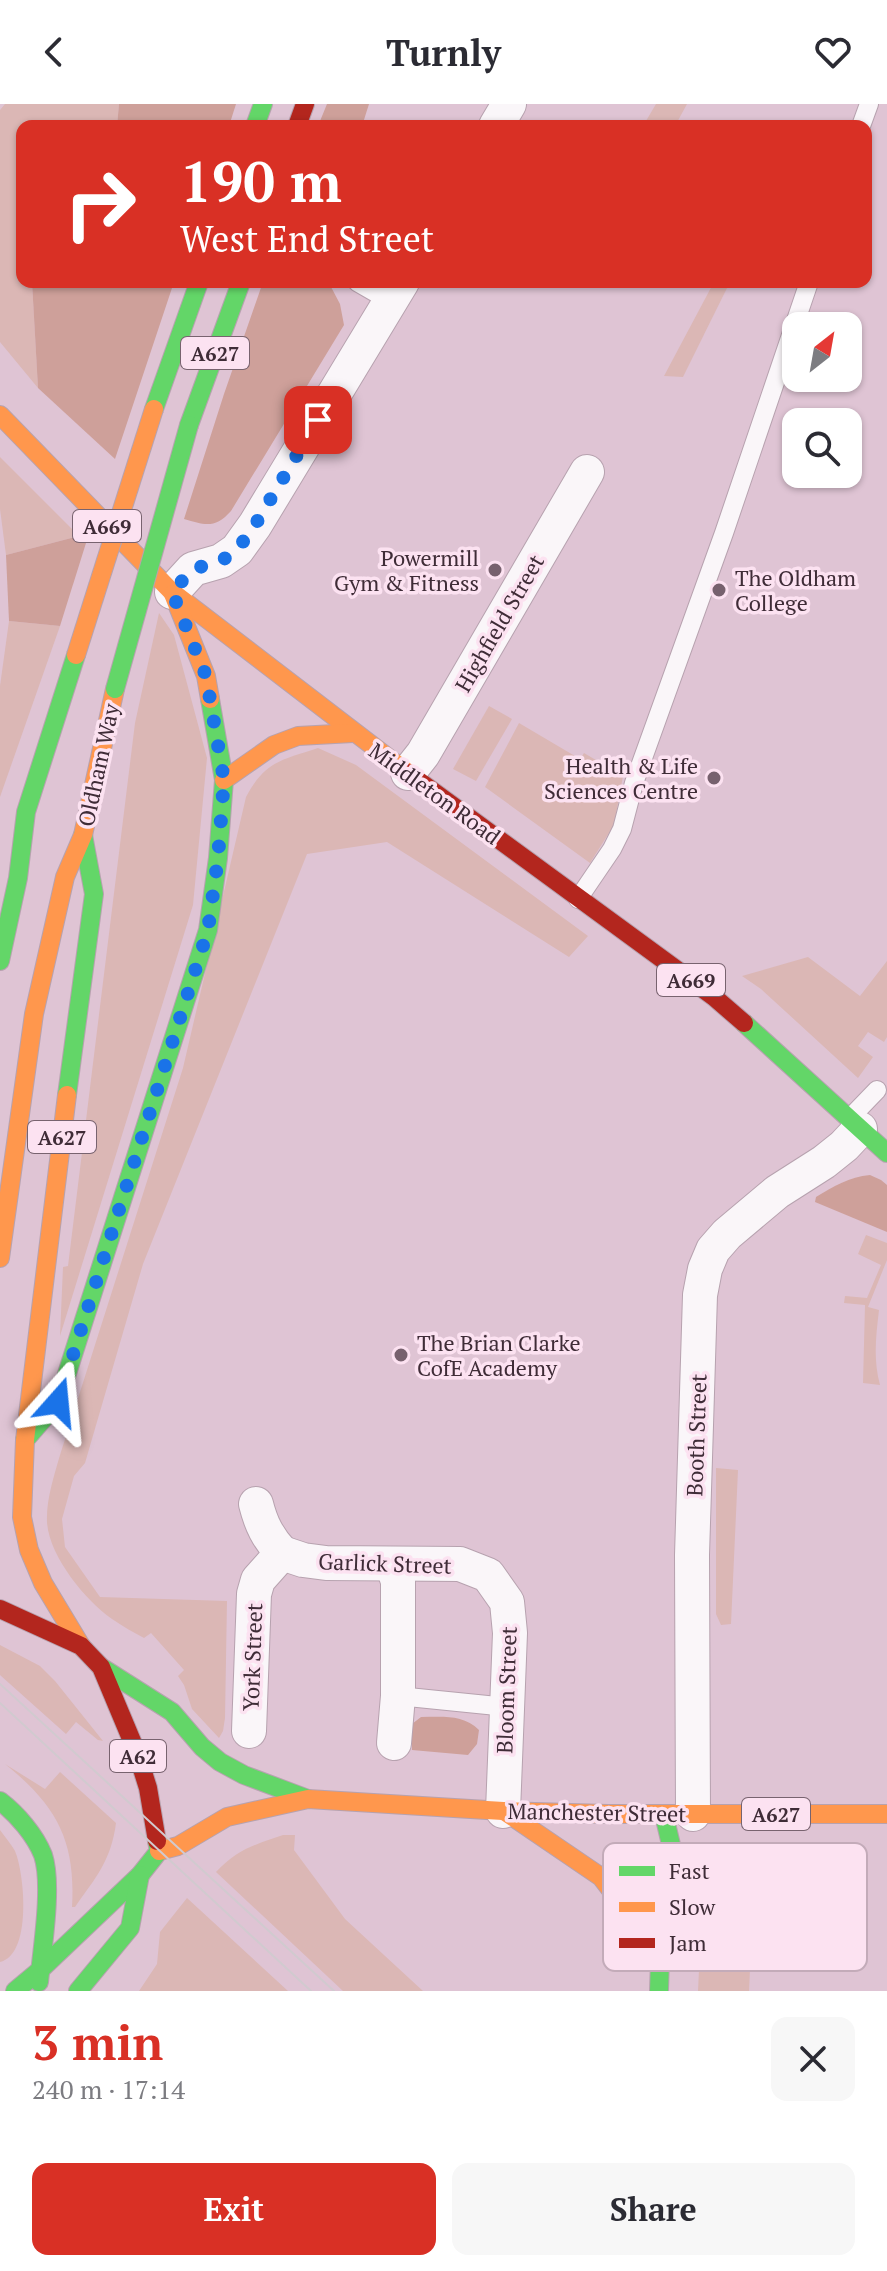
<!DOCTYPE html>
<meta charset="utf-8">
<style>
:root{--surface:#fff;--page:#f7f7f7;--text:#2b2b33;--muted:#7c7c81;--accent:#d93025}
body{margin:0;font-family:"PT Serif",serif;background:var(--page);color:var(--text);height:100vh;display:flex;flex-direction:column;font-size:30px;white-space:nowrap}
*{box-sizing:border-box;margin:0}
p{font-size:26px;color:var(--muted)}
.icon{flex:none;width:44px;height:44px;fill:none;stroke:currentColor;stroke-width:2;stroke-linecap:round;stroke-linejoin:round}
.map{position:relative;height:1887px;overflow:hidden}
.side{display:flex;flex-direction:column;background:var(--surface);flex:1}
.side>*{flex:none}
.banner{position:absolute;left:16px;top:16px;width:856px;height:168px;border-radius:16px;box-shadow:0 2px 6px #0004;background:#d93025;color:#fff;overflow:hidden}
.needle{width:52px;rotate:31deg}
.tools{position:absolute;left:782px;top:208px;display:grid;gap:16px}
.tools a{display:grid;place-items:center;width:80px;height:80px;border-radius:16px;background:var(--surface);box-shadow:0 2px 6px #0004;font-size:40px}
.pin{position:absolute;display:grid;place-items:center;width:68px;height:68px;color:#fff;margin:-34px;border-radius:16px;box-shadow:0 4px 12px #0006}
.me{position:absolute;width:88px;margin:-44px;rotate:18deg;stroke-linejoin:round;filter:drop-shadow(0 0 6px #0008)}
.turn{display:flex;align-items:center;gap:28px;height:168px;padding:0 32px;font-size:36px}
.turn .icon{width:104px;height:104px;stroke-width:2.5}
.turn b{display:block;font-size:56px;line-height:68px}
.round{display:grid;place-items:center;flex:none;width:84px;height:84px;border-radius:16px;background:var(--page)}
.headline{display:flex;align-items:center;justify-content:space-between;height:136px;padding:0 32px}
h1{font-size:48px;font-weight:700;line-height:60px;color:var(--accent)}
.button{display:flex;gap:16px;margin-top:auto;padding:16px 32px}
.button a{flex:1;height:92px;border-radius:16px;background:var(--accent);color:#fff;font-size:32px;font-weight:700;line-height:92px;text-align:center}
.button a+a{background:var(--page);color:var(--text)}
header{display:flex;justify-content:space-between;align-items:center;height:104px;padding:0 32px;background:var(--surface);font-size:36px;font-weight:700}
.map>svg:first-child{display:block}
</style>
<header><svg class="icon" aria-label="back" viewBox="0 0 24 24"><path d="M15 5l-7 7 7 7"/></svg>Turnly<svg class="icon" aria-label="heart" viewBox="0 0 24 24"><path d="M12 20l-8-8c-3-5 5-10 8-4 3-6 11-1 8 4z"/></svg></header>
<div class="map">
<svg width="887" height="1887" viewBox="0 0 887 1887">
<rect width="100%" height="100%" fill="#dfc4d4"/>
<g fill="#dbb7b5">
<path d="M5 0H119L117 22H22V178H32L38 284 0 238V6Z"/>
<path d="M656 0H687L675 22H643Z"/>
<path d="M714 178H730L683 273 664 272Z"/>
<path d="M0 353 79 432 6 451 0 405Z"/>
<path d="M159 509 174 531 207 654 193 801 60 1232 63 1163 68 1162 135 619Z"/>
<path d="M9 517 60 522 0 693V582Z"/>
<path d="M489 602 512 615 476 677 453 665Z"/>
<path d="M519 619 580 655 584 649 623 672 614 721 590 759 485 683Z"/>
<path d="M318 644 356 661 588 832 569 853 387 738 307 750 143 1160 85 1359 74 1372 62 1415 65 1443 100 1493 227 1497 225 1614 223 1627 219 1634 192 1605 184 1581 178 1572 184 1566 151 1529 144 1534C133 1528 122 1522 112 1515 85 1496 49 1452 47 1418 46 1396 54 1372 60 1351L183 964 246 693C265 657 282 656 318 644Z"/>
<path d="M808 853 860 892 887 857V933L884 938 868 928 858 942 873 953 858 974 761 885 742 872Z"/>
<path d="M866 1131 887 1139V1156L868 1203 879 1206C876 1232 873 1255 880 1281L863 1279 865 1201 844 1199 845 1192 867 1194 881 1161 858 1150Z"/>
<path d="M716 1364 738 1366 731 1520 721 1521 716 1510Z"/>
<path d="M0 1541 40 1562 55 1577 103 1637 98 1636 76 1618 66 1630 0 1571Z"/>
<path d="M5 1660 45 1685 60 1668 116 1719C111 1757 96 1773 75 1803H72C76 1736 56 1701 5 1660Z"/>
<path d="M0 1726C5 1733 11 1740 15 1747 25 1771 32 1851 0 1858Z"/>
<path d="M283 1731H295L294 1746 345 1815 423 1887H343L216 1768C238 1745 254 1741 283 1731Z"/>
<path d="M706 1780C724 1783 737 1795 755 1802V1803L724 1804 721 1862 750 1865 749 1887H698L703 1782Z"/>
<path d="M187 1794 288 1887H139L157 1860 160 1828Z"/>
</g>
<g fill="#cea09a">
<path d="M119 0H236L229 22H117Z"/>
<path d="M327 0H369L362 22H318Z"/>
<path d="M32 178H174L115 355 38 284Z"/>
<path d="M263 178H331L330 181 340 200 344 221 231 407C215 425 205 421 184 415L224 290Z"/>
<path d="M79 432 86 439 60 522 9 517 6 451Z"/>
<path d="M870 1071 881 1076 887 1081V1128L815 1098 816 1093C834 1082 849 1073 870 1071Z"/>
<path d="M421 1613C442 1613 463 1610 479 1626L477 1640 468 1651 412 1646V1620Z"/>
</g>
<g fill="none" stroke-linecap="round" stroke-linejoin="round">
<g stroke="#b7a2af" stroke-width="20">
<g id="lane">
<path d="M861 22 869 0"/>
<path d="M357 178 390 197"/>
<path d="M578 795 612 745 622 725 634 679 724 429 809 178"/>
<path d="M849 1015 877 986"/>
<path d="M398 1592 507 1603"/>
</g>
</g>
<g stroke="#b7a2af" stroke-width="36">
<g id="street">
<path d="M496 22 509 0"/>
<path d="M172 488 193 465 221 457 237 446 255 421 402 178"/>
<path d="M408 669 423 650 587 368"/>
<path d="M282 1449 303 1456 326 1459 460 1460 488 1471 507 1498 510 1529 503 1707"/>
<path d="M392 1460 398 1477V1592L394 1639"/>
<path d="M249 1627 254 1490 258 1476 282 1449C268 1434 261 1420 256 1400"/>
<path d="M693 1710 692 1451 700 1191 705 1165 713 1146 727 1130 777 1088 824 1058 844 1042 860 1025"/>
</g>
</g>
<g stroke="#b7a2af" stroke-width="20">
<g id="fast">
<path d="M255 22 263 0"/>
<path d="M154 305 199 178"/>
<path d="M189 321 241 178"/>
<path d="M0 857 18 774 26 708 76 551"/>
<path d="M744 919 887 1049"/>
<path d="M67 991 94 790 83 731"/>
<path d="M25 1336 58 1298 208 826 218 754 224 676 210 595"/>
<path d="M101 1563 172 1608 202 1643 220 1658 244 1671 308 1695"/>
<path d="M0 1697C17 1710 35 1731 43 1751 53 1781 42 1846 39 1878"/>
<path d="M15 1887 39 1867 140 1771 159 1747 157 1737"/>
<path d="M78 1887 130 1824 140 1771"/>
<path d="M659 1887 661 1825 674 1798 677 1766 664 1711"/>
</g>
</g>
<g stroke="#b7a2af" stroke-width="20">
<g id="slow">
<path d="M0 311 172 488 408 669"/>
<path d="M173 490 206 572 210 595"/>
<path d="M224 676 274 641 298 632 353 629"/>
<path d="M67 991 25 1336 22 1413 29 1446 43 1479 81 1542"/>
<path d="M0 1154 34 910 65 773 83 731 115 585"/>
<path d="M504 1707 601 1773 659 1849"/>
<path d="M159 1747 178 1742 227 1713 308 1695 503 1707 608 1710H887"/>
</g>
</g>
<g stroke="#b7a2af" stroke-width="20">
<g id="jam">
<path d="M297 22 305 0"/>
<path d="M408 669 714 893 744 919"/>
<path d="M0 1505 81 1542 101 1563 137 1649 148 1684 157 1737"/>
</g>
</g>
<use href="#lane" stroke="#faf6f9" stroke-width="18"/>
<use href="#street" stroke="#faf6f9" stroke-width="34"/>
<use href="#fast" stroke="#63d668" stroke-width="18"/>
<use href="#slow" stroke="#ff974d" stroke-width="18"/>
<use href="#jam" stroke="#b3261e" stroke-width="18"/>
<g stroke="#d1cacf" stroke-width="2">
<path d="M0 1580 334 1887"/>
<path d="M0 1599 311 1887"/>
</g>
<g stroke="#b7a2af" stroke-width="20" stroke-linecap="butt">
<path id="fast-bridge" d="M115 585 189 321"/>
</g>
<g stroke="#b7a2af" stroke-width="20" stroke-linecap="butt">
<path id="slow-bridge" d="M76 551 154 305"/>
</g>
<use href="#fast-bridge" stroke="#63d668" stroke-width="18"/>
<use href="#slow-bridge" stroke="#ff974d" stroke-width="18"/>
</g>
<g fill="none" stroke-linecap="round" stroke-linejoin="round">
<path stroke="#1a73e8" stroke-width="14" stroke-dasharray="0 25.2" d="M58 1298 208 826 218 754 224 676 206 572 172 488 193 465 221 457 237 446 255 421 318 316"/>
</g>
<g fill="#77616e" stroke="#fce2f1" stroke-width="3">
<circle cx="495" cy="466" r="8"/>
<circle cx="719" cy="486" r="8"/>
<circle cx="714" cy="674" r="8"/>
<circle cx="401" cy="1251" r="8"/>
</g>
<g text-anchor="middle" dominant-baseline="central" stroke-width="7" stroke-linejoin="round" paint-order="stroke">
<g fill="#fce2f1" stroke="#78636f" stroke-width="2">
<rect x="181" y="233" width="68" height="32" rx="6"/>
<rect x="73" y="406" width="68" height="32" rx="6"/>
<rect x="657" y="860" width="68" height="32" rx="6"/>
<rect x="28" y="1017" width="68" height="32" rx="6"/>
<rect x="110" y="1636" width="56" height="32" rx="6"/>
<rect x="742" y="1694" width="68" height="32" rx="6"/>
</g>
<g font-size="20" font-weight="bold" fill="#3f2c37">
<text x="215" y="249">A627</text>
<text x="107" y="422">A669</text>
<text x="691" y="876">A669</text>
<text x="62" y="1033">A627</text>
<text x="138" y="1652">A62</text>
<text x="776" y="1710">A627</text>
</g>
<g font-size="22" fill="#3f2c37" stroke="#fce2f1" text-anchor="end">
<text x="479" y="453">Powermill<tspan x="479" dy="25">Gym &amp; Fitness</tspan></text>
<text x="735" y="473" text-anchor="start">The Oldham<tspan x="735" dy="25">College</tspan></text>
<text x="698" y="661">Health &amp; Life<tspan x="698" dy="25">Sciences Centre</tspan></text>
<text x="417" y="1238" text-anchor="start">The Brian Clarke<tspan x="417" dy="25">CofE Academy</tspan></text>
</g>
<g font-size="22" fill="#3f2c37" stroke="#fce2f1">
<text transform="translate(499 519) rotate(-60)">Highfield Street</text>
<text transform="translate(98 661) rotate(-78)">Oldham Way</text>
<text transform="translate(435 689) rotate(36)">Middleton Road</text>
<text transform="translate(696 1331) rotate(-88)">Booth Street</text>
<text transform="translate(385 1459) rotate(2)">Garlick Street</text>
<text transform="translate(252 1553) rotate(-88)">York Street</text>
<text transform="translate(506 1586) rotate(-88)">Bloom Street</text>
<text transform="translate(597 1708) rotate(1)">Manchester Street</text>
</g>
</g>
<rect x="603" y="1739" width="264" height="128" rx="12" fill="#fce2f1" stroke="#c3abb9" stroke-width="2"/>
<rect x="619" y="1762" width="36" height="10" fill="#63d668"/>
<rect x="619" y="1798" width="36" height="10" fill="#ff974d"/>
<rect x="619" y="1834" width="36" height="10" fill="#b3261e"/>
<g font-size="22" fill="#3f2c37">
<text x="669" y="1775">Fast</text>
<text x="669" y="1811">Slow</text>
<text x="669" y="1847">Jam</text>
</g>
</svg>
<div class="tools">
<a><svg class="needle" viewBox="-14 -14 28 28"><path d="M0-13l5 13h-10z" fill="#e53935"/><path d="M0 13l5-13h-10z" fill="#7c7c81"/></svg></a>
<a><svg class="icon" aria-label="search" viewBox="0 0 24 24"><circle cx="10" cy="10" r="6"/><path d="M15 15l6 6"/></svg></a>
</div>
<div class="pin" style="left:318px;top:316px;background:#d93025"><svg class="icon" aria-label="arrive" viewBox="0 0 24 24"><path d="M6 21V4h12l-3 4 3 4H6"/></svg></div>
<svg class="me" style="left:58px;top:1298px" viewBox="-20 -20 40 40"><path d="M0-17L14 15 0 8-14 15z" fill="#1a73e8" stroke="#fff" stroke-width="4"/></svg>
<div class="banner">
<div class="turn"><svg class="icon" aria-label="right" viewBox="0 0 24 24"><path d="M7 20v-9h11M14 6l5 5-5 5"/></svg><div><b>190 m</b>West End Street</div></div>
</div>
</div>
<section class="side">
<div class="headline"><div><h1>3 min</h1><p>240 m · 17:14</p></div><a class="round"><svg class="icon" aria-label="close" viewBox="0 0 24 24"><path d="M6 6l12 12M18 6L6 18"/></svg></a></div>
<div class="button"><a>Exit</a><a>Share</a></div>
</section>
